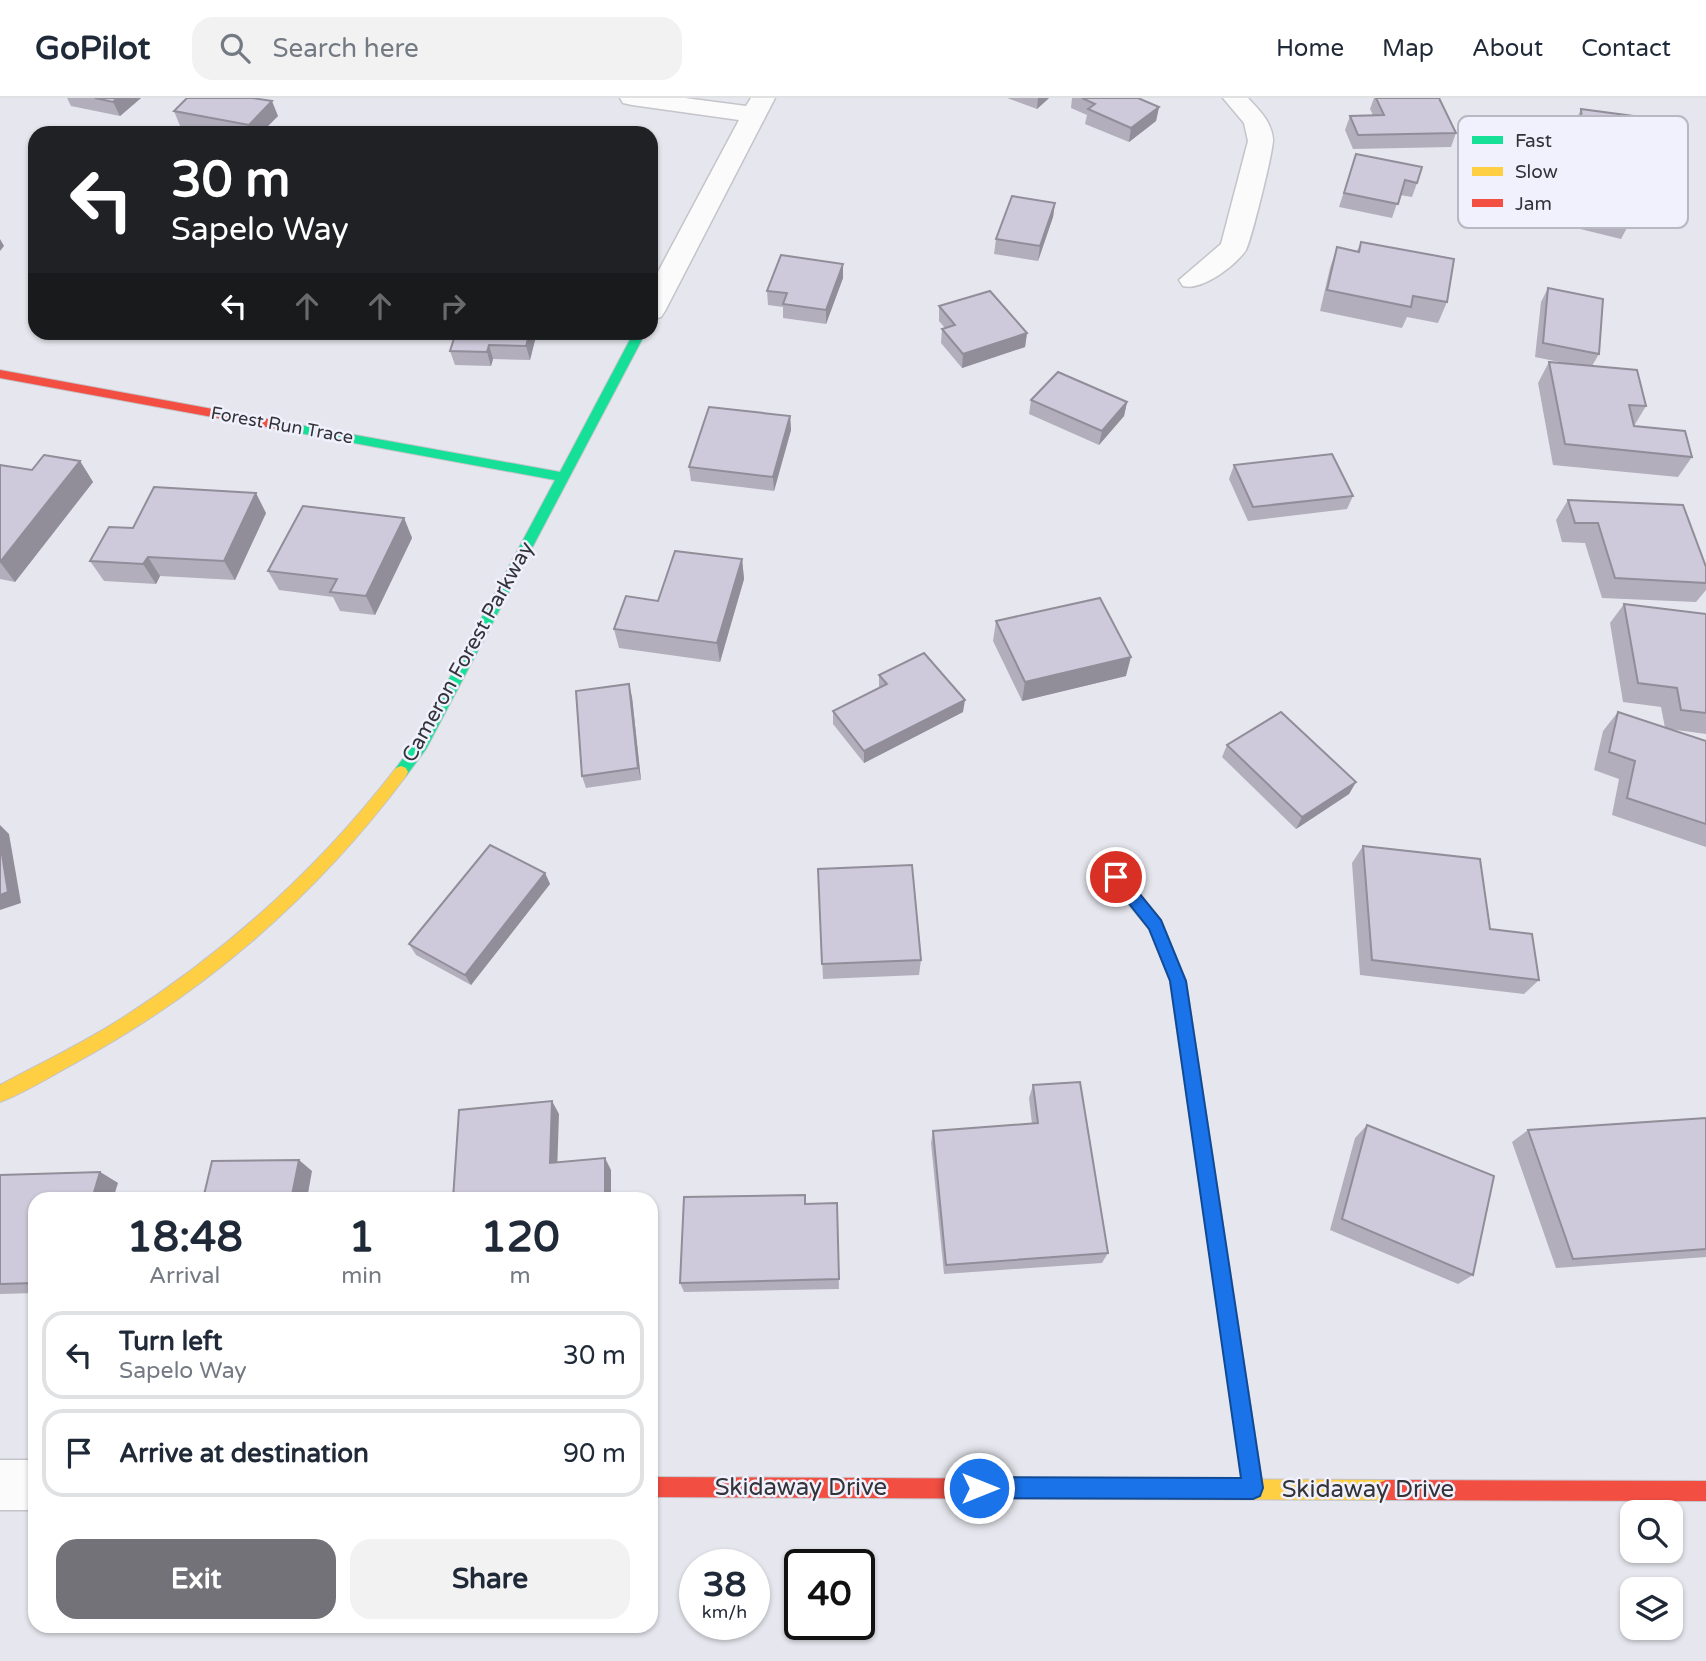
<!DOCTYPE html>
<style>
:root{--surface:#fff;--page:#f2f2f3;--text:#1f2937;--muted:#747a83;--line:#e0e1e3;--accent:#727278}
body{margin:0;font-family:"Varela Round",sans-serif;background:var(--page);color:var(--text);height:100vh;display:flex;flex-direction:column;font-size:26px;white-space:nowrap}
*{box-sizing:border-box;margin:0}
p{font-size:23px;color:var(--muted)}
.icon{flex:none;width:38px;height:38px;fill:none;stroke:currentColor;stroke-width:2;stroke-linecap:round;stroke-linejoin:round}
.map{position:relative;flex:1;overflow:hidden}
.side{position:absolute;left:28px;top:1094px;width:630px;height:441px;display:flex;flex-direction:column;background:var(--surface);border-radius:21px;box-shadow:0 2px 5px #0004}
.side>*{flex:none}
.guide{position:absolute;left:28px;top:28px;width:630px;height:214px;border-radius:21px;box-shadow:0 2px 5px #0004;background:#202124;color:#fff;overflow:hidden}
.fabs{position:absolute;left:1620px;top:1402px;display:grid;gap:14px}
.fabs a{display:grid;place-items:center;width:63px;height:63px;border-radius:14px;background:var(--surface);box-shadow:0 2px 5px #0004;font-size:35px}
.speed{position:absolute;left:679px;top:1451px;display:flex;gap:14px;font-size:35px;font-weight:700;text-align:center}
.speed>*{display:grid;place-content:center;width:91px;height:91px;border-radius:50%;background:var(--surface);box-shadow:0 2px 5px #0004;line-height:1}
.speed small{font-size:18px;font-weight:400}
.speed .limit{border:4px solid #111;border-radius:10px;background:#fff;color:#111}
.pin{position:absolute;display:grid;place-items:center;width:60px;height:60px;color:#fff;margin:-30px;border:4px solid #fff;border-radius:50%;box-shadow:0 2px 7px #0007}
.me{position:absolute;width:77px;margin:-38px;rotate:90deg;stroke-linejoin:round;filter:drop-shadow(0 0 5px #0008)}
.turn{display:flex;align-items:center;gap:24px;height:147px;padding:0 28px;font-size:32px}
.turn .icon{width:91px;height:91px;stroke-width:2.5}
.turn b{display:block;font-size:49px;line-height:60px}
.lanes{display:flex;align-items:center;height:66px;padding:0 28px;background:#0003;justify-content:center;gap:35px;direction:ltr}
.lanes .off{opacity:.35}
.eta{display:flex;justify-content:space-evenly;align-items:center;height:119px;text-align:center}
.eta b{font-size:42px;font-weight:700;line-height:49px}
.cta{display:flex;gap:14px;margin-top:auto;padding:14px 28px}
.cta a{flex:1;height:80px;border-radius:21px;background:var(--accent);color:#fff;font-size:28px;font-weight:700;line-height:80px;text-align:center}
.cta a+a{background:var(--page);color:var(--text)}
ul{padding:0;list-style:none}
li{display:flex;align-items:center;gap:21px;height:88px;margin:0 14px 10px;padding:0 14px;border:4px solid var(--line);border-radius:21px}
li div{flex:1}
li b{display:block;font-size:26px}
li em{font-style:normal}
header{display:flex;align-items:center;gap:42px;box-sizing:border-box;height:98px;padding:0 35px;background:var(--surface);border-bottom:2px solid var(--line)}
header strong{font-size:33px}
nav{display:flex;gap:38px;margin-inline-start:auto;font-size:24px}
.search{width:490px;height:63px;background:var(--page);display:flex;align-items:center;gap:18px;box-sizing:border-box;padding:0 24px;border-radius:21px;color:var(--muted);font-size:26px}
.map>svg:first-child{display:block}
</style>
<header>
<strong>GoPilot</strong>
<div class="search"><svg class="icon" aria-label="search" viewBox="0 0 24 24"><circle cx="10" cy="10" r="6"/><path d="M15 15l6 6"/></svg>Search here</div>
<nav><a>Home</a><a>Map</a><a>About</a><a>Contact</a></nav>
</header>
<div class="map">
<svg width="1706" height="1563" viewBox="0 0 1706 1563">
<rect width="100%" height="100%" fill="#e6e7ee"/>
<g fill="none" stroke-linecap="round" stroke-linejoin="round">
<g stroke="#c4c4ca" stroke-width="3">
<g id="street">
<path d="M620 0H685L746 8 751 0H775L665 213 661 219 651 222V187L739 22 632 7 623 5Z"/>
<path d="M1223 0H1248C1260 13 1271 23 1273 41 1274 51 1251 143 1246 152 1235 168 1202 193 1183 188L1179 182 1221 146 1248 43 1244 25Z"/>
<rect x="0" y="1362" width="35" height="50"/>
</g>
</g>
<g stroke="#c4c4ca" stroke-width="2">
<g id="fast">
<path d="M634 234H646L426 651 406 678H396L394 674 396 670 416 643 555 382 294 334 288 330 294 326 560 374Z"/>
<path d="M1116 772 1122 774 1161 822 1186 883 1263 1390 1260 1397 1253 1400 1246 1397 1243 1390 1170 883 1149 831 1110 784 1108 779 1110 774Z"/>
</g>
</g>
<g stroke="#c4c4ca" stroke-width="2">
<g id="slow">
<path d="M401 668 406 670 408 674 406 678C317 797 206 894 75 965 51 978 26 994 0 1004V987C41 965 83 945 122 920 228 852 319 770 396 670Z"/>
<path d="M1096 1381 1386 1382 1393 1385 1396 1392 1393 1399 1386 1402 1096 1401 1089 1398 1086 1391 1089 1384Z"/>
</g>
</g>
<g stroke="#c4c4ca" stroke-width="2">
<g id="jam">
<path d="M0 272 294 326 300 330 294 334 0 280Z"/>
<path d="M651 1379 1096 1381 1103 1384 1106 1391 1103 1398 1096 1401 651 1399Z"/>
<path d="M1386 1382 1706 1383V1403L1386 1402 1379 1399 1376 1392 1379 1385Z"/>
</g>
</g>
<use href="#street" fill="#fbfbfc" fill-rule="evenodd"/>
<use href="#fast" fill="#16e098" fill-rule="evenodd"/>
<use href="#slow" fill="#ffcf43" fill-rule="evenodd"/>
<use href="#jam" fill="#f24e42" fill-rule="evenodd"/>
</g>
<g fill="#b2aebc">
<path d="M67 0H141L120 18 71 8Z"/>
<path d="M1007 0H1049L1037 11Z"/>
<path d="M1072 0H1138L1159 9 1156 23 1129 44 1085 26 1087 17 1071 10Z"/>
<path d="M1374 0H1439L1456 35 1451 49 1353 51 1345 32 1350 18 1373 17 1370 11Z"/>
<path d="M1581 11 1651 48 1643 62 1576 53 1575 25Z"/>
<path d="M174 13 278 18 261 35H222L180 28Z"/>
<path d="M1356 56 1417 85 1412 99 1400 97 1392 120 1339 109Z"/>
<path d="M1586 74 1629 126 1621 141 1568 128 1579 89Z"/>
<path d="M1055 105 1053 119 1038 163 994 156 996 141Z"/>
<path d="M1361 144 1447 204 1438 225 1407 219 1402 230 1320 213 1330 170 1337 149 1357 153Z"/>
<path d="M843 180 826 226 783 220V209L768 207 767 193Z"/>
<path d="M1548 190 1599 256 1592 268 1646 308 1634 328 1692 359 1678 379 1553 367 1538 285 1549 264 1569 266 1535 259 1541 204Z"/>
<path d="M939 208 1027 235 1025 249 962 270 941 245 942 231 945 230 939 223Z"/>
<path d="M336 234H416L414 240 338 239Z"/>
<path d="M456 234H537L530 262 493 261 491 268 455 267 450 253Z"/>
<path d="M1031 302 1127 304 1124 318 1099 347 1029 316Z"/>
<path d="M790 318 791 332 774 393 691 383 689 369Z"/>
<path d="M80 363 93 384 15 484 0 481V367L32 372Z"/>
<path d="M1234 367 1353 398 1347 411 1248 423 1229 381Z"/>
<path d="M1568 402 1706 469V492L1696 504 1602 500 1585 445 1562 444 1556 422Z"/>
<path d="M266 415 235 482 160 478 156 486 104 483 90 463 133 430Z"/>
<path d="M404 420 412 440 375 517 340 513 333 499 279 492 268 473Z"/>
<path d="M742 461 744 481 720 564 619 550 614 531Z"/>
<path d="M1624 506 1706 516V636L1669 631 1706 643V749L1612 717 1619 681 1594 672 1603 633 1618 614 1665 630 1661 609 1623 604 1610 525Z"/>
<path d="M996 523 1126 578 1022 603 993 543Z"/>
<path d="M879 577 963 614 864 665 833 626V613L879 590Z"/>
<path d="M632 599 641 682 586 690 582 678Z"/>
<path d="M1227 647 1356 684 1349 696 1296 731 1222 659Z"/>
<path d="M1363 748 1490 831 1539 882 1524 896 1360 877 1352 765Z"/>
<path d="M818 771 921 862 919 877 823 881Z"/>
<path d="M545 775 550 786 471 887 416 857 409 846Z"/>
<path d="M1033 987 1108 1155 1102 1165 944 1176 931 1045 933 1033 1032 1026 1029 1000Z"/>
<path d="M1706 1020V1159L1556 1170 1512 1044 1528 1032Z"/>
<path d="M1367 1027 1473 1177 1458 1186 1330 1132 1355 1040Z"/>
<path d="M100 1074 118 1085 35 1101V1195L0 1196V1077Z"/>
<path d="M837 1105 839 1191 684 1194 680 1185 806 1106Z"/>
</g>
<g fill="#918d99">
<path d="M117 0H141L120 18 113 4Z"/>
<path d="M1038 0H1049L1037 11Z"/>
<path d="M272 3 278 18 261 35H253L249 27Z"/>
<path d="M1159 9 1156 23 1129 44 1131 30Z"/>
<path d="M1055 105 1053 119 1038 163 1040 148Z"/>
<path d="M0 141 4 148 0 153Z"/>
<path d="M843 166V180L826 226V212Z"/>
<path d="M530 234H537L530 262 526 248Z"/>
<path d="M1027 235 1025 249 962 270 963 256Z"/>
<path d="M489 247 493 261 491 268 487 254Z"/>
<path d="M1127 304 1124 318 1099 347 1102 333Z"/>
<path d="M790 318 791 332 774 393 773 379Z"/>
<path d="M80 363 93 384 15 484 0 464Z"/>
<path d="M256 395 266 415 235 482 224 463Z"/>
<path d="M404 420 412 440 375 517 366 498Z"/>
<path d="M148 459 160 478 156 486 143 466Z"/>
<path d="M742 461 744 481 720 564 717 545Z"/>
<path d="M1131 559 1126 578 1022 603 1025 584Z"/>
<path d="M629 586 632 599 641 682 638 670Z"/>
<path d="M965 602 963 614 864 665V653Z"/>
<path d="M1356 684 1349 696 1296 731 1302 719Z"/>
<path d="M0 727 9 736 21 805 0 812Z"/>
<path d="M545 775 550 786 471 887 465 877Z"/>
<path d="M552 1003 559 1016 557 1076 550 1065Z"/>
<path d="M605 1060 611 1072V1101H605Z"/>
<path d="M299 1062 312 1073 307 1101 292 1097Z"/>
<path d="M100 1074 118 1085 113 1101H92Z"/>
</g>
<g fill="#cfcadb" stroke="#918d99" stroke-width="2">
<path d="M95 0H117L113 4Z"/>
<path d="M187 0H252L272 3 249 27 174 13Z"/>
<path d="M1082 0H1138L1159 9 1131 30 1088 11 1095 6Z"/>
<path d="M1376 0H1439L1456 35 1358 37 1350 18 1384 17Z"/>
<path d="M1581 11 1648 20 1651 48 1583 39Z"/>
<path d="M1356 56 1422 69 1417 85 1405 82 1398 106 1344 95Z"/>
<path d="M1012 98 1055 105 1040 148 996 141Z"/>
<path d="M1361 144 1454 161 1447 204 1413 198 1411 209 1327 192 1337 149 1359 154Z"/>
<path d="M781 157 843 166 826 212 783 206 787 195 767 193Z"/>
<path d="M1548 190 1603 201 1599 256 1543 245Z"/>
<path d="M990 193 1027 235 963 256 942 231 955 227 939 208Z"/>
<path d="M456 234H530L526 248 489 247 487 254 450 253Z"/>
<path d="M1549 264 1637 272 1646 308 1629 307 1634 328 1685 333 1692 359 1565 346Z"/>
<path d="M1058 274 1127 304 1102 333 1031 302Z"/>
<path d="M709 309 790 318 773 379 689 369Z"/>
<path d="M1332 356 1353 398 1253 409 1234 367Z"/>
<path d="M44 357 80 363 0 464V367L32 372Z"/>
<path d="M154 389 256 395 224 463 148 459 143 466 90 463 109 429 133 430Z"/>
<path d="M1568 402 1683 407 1706 469V485L1615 480 1598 425H1575Z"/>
<path d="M303 408 404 420 366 498 330 494 337 481 268 473Z"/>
<path d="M675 453 742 461 717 545 614 531 626 498 658 503Z"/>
<path d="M1100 500 1131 559 1025 584 996 523Z"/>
<path d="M1624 506 1706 516V615L1681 612 1677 590 1638 585Z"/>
<path d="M924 555 965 602 864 653 833 613 887 586 879 577Z"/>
<path d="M629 586 638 670 582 678 576 593Z"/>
<path d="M1281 614 1356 684 1302 719 1227 647Z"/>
<path d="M1618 614 1706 643V726L1627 700 1635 663 1609 654Z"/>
<path d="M0 744 8 794 0 797Z"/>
<path d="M490 747 545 775 465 877 409 846Z"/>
<path d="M1363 748 1480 761 1490 831 1532 836 1539 882 1372 862Z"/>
<path d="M912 767 921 862 822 866 818 771Z"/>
<path d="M1080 984 1108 1155 946 1167 933 1033 1038 1025 1033 987Z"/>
<path d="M552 1003 550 1065 605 1060V1101H453L459 1012Z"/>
<path d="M1706 1020V1151L1573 1161 1528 1032Z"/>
<path d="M1367 1027 1494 1078 1473 1177 1342 1121Z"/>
<path d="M299 1062 292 1097H323V1101H169L170 1098 204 1097 212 1063Z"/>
<path d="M100 1074 92 1101H35V1185L0 1186V1077Z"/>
<path d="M805 1097V1106L837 1105 839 1181 680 1185 684 1099Z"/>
</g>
<path fill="#1a73e8" stroke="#114b97" stroke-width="2" d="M1116 772 1122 774 1161 822 1186 883 1263 1390 1260 1398 1253 1401 979 1400 972 1397 969 1390 972 1382 979 1379 1241 1380 1170 883 1149 831 1108 779Z"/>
<g text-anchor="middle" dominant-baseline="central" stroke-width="5" stroke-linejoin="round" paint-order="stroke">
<g font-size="18" fill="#333338" stroke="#f0f1fd">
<text transform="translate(282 327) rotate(10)">Forest Run Trace</text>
</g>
<g font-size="21" fill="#333338" stroke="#f0f1fd">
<text transform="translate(468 554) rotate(-61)">Cameron Forest Parkway</text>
</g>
<g font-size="24" fill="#333338" stroke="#f0f1fd">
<text x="801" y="1389">Skidaway Drive</text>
<text x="1368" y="1391">Skidaway Drive</text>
</g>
</g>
<rect x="1458" y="18" width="230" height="112" rx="10" fill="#f0f1fd" stroke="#b7b8c2" stroke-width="2"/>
<rect x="1472" y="38" width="31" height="8" fill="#16e098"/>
<rect x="1472" y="69" width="31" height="9" fill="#ffcf43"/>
<rect x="1472" y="101" width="31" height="8" fill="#f24e42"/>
<g font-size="19" fill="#333338">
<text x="1515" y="49">Fast</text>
<text x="1515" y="80">Slow</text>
<text x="1515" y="112">Jam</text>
</g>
</svg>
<div class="fabs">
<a><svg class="icon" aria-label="search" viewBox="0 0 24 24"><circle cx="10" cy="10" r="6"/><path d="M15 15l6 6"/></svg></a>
<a><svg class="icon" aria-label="layers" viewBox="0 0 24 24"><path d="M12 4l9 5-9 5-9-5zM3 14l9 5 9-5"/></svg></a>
</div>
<div class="speed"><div>38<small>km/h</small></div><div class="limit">40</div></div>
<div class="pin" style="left:1116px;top:779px;background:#d93025"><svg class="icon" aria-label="arrive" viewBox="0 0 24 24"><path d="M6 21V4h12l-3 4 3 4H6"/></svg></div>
<svg class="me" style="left:979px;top:1390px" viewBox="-20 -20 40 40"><circle r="17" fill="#1a73e8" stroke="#fff" stroke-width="3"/><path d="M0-11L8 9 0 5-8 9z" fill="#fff"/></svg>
<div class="guide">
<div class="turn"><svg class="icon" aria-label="left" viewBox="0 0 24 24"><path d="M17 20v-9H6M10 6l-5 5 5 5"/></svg><div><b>30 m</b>Sapelo Way</div></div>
<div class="lanes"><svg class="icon" aria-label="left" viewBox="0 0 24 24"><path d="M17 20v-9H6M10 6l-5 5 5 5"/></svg><svg class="icon off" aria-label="ahead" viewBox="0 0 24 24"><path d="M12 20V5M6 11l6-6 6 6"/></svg><svg class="icon off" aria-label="ahead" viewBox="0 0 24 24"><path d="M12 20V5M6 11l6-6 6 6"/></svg><svg class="icon off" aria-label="right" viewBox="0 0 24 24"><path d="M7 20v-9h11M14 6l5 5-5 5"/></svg></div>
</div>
<section class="side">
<div class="eta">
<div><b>18:48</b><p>Arrival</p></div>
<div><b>1</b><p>min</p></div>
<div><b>120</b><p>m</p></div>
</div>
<ul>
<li><svg class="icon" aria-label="left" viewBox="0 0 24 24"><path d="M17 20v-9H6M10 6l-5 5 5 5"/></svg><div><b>Turn left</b><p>Sapelo Way</p></div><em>30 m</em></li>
<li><svg class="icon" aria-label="arrive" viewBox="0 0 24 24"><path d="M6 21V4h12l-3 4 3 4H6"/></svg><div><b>Arrive at destination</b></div><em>90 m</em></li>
</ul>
<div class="cta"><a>Exit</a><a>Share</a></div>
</section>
</div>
